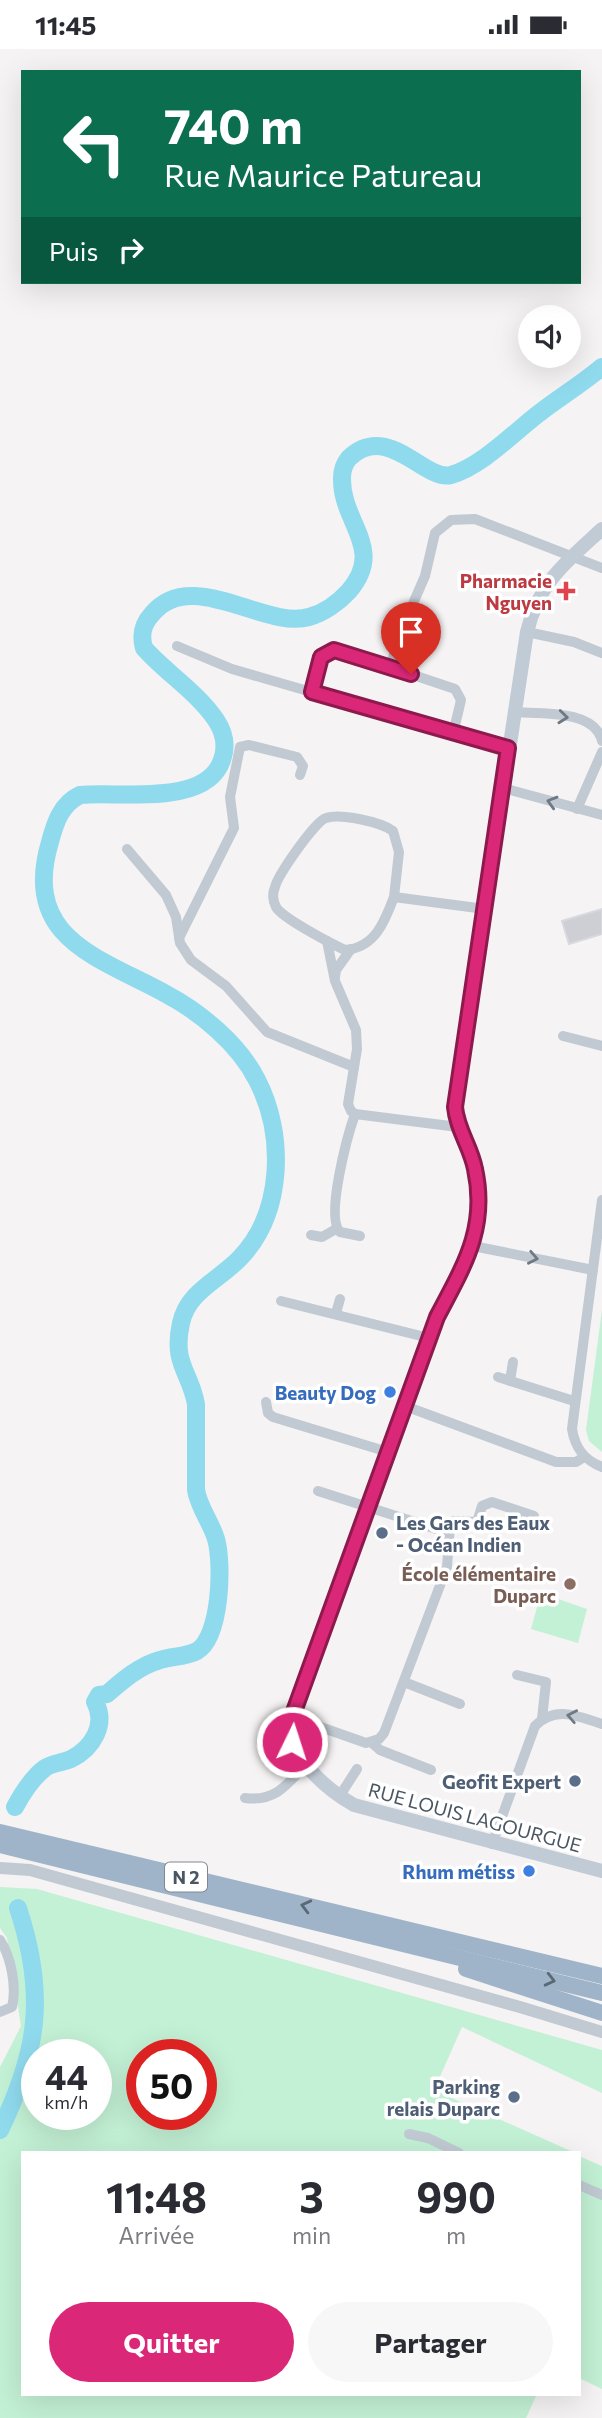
<!DOCTYPE html>
<html lang="fr">
<meta charset="utf-8">
<style>
:root{--surface:#fff;--page:#f7f7f7;--text:#2b2b33;--muted:#7c7c81;--accent:#db2777}
body{margin:0;font-family:Commissioner,sans-serif;background:var(--page);color:var(--text);height:100vh;display:flex;flex-direction:column;font-size:26px;white-space:nowrap}
*{box-sizing:border-box;margin:0}
p{font-size:23px;color:var(--muted)}
.icon{flex:none;width:38px;height:38px;fill:none;stroke:currentColor;stroke-width:2;stroke-linecap:round;stroke-linejoin:round}
.map{position:relative;flex:1;overflow:hidden}
.sheet{position:absolute;left:21px;top:2102px;width:560px;height:245px;display:flex;flex-direction:column;background:var(--surface);border-radius:0px;box-shadow:0 7px 28px #0002}
.sheet>*{flex:none}
.guide{position:absolute;left:21px;top:21px;width:560px;height:214px;border-radius:0px;box-shadow:0 7px 28px #0002;background:#0b6e4f;color:#fff;overflow:hidden}
.tools{position:absolute;left:518px;top:256px;display:grid;gap:14px}
.tools a{display:grid;place-items:center;width:63px;height:63px;border-radius:50%;background:var(--surface);box-shadow:0 7px 28px #0002;font-size:35px}
.speed{position:absolute;left:21px;top:1990px;display:flex;gap:14px;font-size:35px;font-weight:700;text-align:center}
.speed>*{display:grid;place-content:center;width:91px;height:91px;border-radius:50%;background:var(--surface);box-shadow:0 7px 28px #0002;line-height:1}
.speed small{font-size:18px;font-weight:400}
.speed .limit{border:10px solid #d22;background:#fff;color:#111}
.pin{position:absolute;display:grid;place-items:center;width:60px;height:60px;color:#fff;margin:-72px -30px;border-radius:50% 50% 50% 0;rotate:-45deg;box-shadow:0 0 7px #0007}
.pin .icon{rotate:45deg}
.me{position:absolute;width:77px;margin:-38px;rotate:4deg;stroke-linejoin:round;filter:drop-shadow(0 0 5px #0008)}
.turn{display:flex;align-items:center;gap:24px;height:147px;padding:0 28px;font-size:32px}
.turn .icon{width:91px;height:91px;stroke-width:2.5}
.turn b{display:block;font-size:49px;line-height:60px}
.then{display:flex;align-items:center;height:66px;padding:0 28px;background:#0003;gap:14px;font-size:26px}
.eta{display:flex;justify-content:space-evenly;align-items:center;height:119px;text-align:center}
.eta b{font-size:42px;font-weight:700;line-height:49px}
.action{display:flex;gap:14px;margin-top:auto;padding:14px 28px}
.action a{flex:1;height:80px;border-radius:42px;background:var(--accent);color:#fff;font-size:28px;font-weight:700;line-height:80px;text-align:center}
.action a+a{background:var(--page);color:var(--text)}
.status{display:flex;justify-content:space-between;align-items:center;height:49px;padding:0 35px;background:var(--surface);direction:ltr}
.status svg{height:19px;fill:currentColor}
.map>svg:first-child{display:block}
</style>
<div class="status"><b>11:45</b><svg viewBox="0 0 49 12"><path d="M0 12V9h3v3zM5 12V6h3v6zM10 12V3h3v9zM15 12V0h3v12zM26 1h20v11H26zM47 4h2v5h-2z"/></svg></div>
<div class="map">
<svg width="602" height="2369" viewBox="0 0 602 2369">
<rect width="100%" height="100%" fill="#f5f3f3"/>
<g fill="#c3f1d5" fill-rule="evenodd">
<path d="M602 1261V1403L589 1392 586 1381Z"/>
<path d="M541 1544 587 1560 578 1594 531 1580Z"/>
<path d="M0 1838 37 1840 602 2001V2044L462 1978 434 2041 573 2103 23 2104V2345H537L526 2369H0V2018L21 1977 7 1889 0 1879ZM37 2006H96V2065H37ZM142 2006H201V2065H142Z"/>
<path d="M579 2107 602 2117V2340L579 2329Z"/>
</g>
<g fill="none" stroke-linecap="round" stroke-linejoin="round">
<g stroke="#90daee" stroke-width="18">
<path d="M15 1758C23 1743 32 1729 45 1719 52 1714 62 1714 71 1710 93 1699 107 1675 95 1653L99 1646 107 1645C123 1631 139 1617 160 1611 172 1607 186 1608 197 1602 221 1588 223 1514 216 1490 211 1473 199 1459 196 1441V1355C190 1322 172 1315 181 1274 188 1242 218 1232 240 1209 284 1163 285 1085 257 1031 239 995 200 963 166 945 99 908 21 890 50 793 55 774 61 755 80 746 120 742 206 758 222 711 227 697 224 683 216 671 196 642 166 624 144 599 140 585 143 575 152 565 191 517 265 581 309 568 324 564 339 553 349 542 386 499 341 474 342 429 342 421 344 415 349 409 388 372 425 433 451 426 483 417 516 381 542 362 562 347 583 334 602 318"/>
<path d="M0 2081C39 2001 46 1944 18 1859"/>
</g>
</g>
<path fill="#cdcfd5" stroke="#d7d9de" stroke-width="2" d="M602 860V885L569 895 562 872Z"/>
<g fill="none" stroke-linecap="round" stroke-linejoin="round">
<g stroke="#c1cad2" stroke-width="10">
<path d="M405 573 425 527 435 484 451 471 475 470 602 519"/>
<path d="M527 583 574 593 602 604"/>
<path d="M177 597 232 620 508 700"/>
<path d="M390 618 400 587"/>
<path d="M312 643C316 625 316 600 339 601L455 640 461 651 453 685"/>
<path d="M514 663C539 665 595 660 602 692"/>
<path d="M503 739 602 766"/>
<path d="M577 760 602 703"/>
<path d="M127 800 166 846 176 868 180 894 191 911 226 937 267 983 354 1018"/>
<path d="M394 848C385 872 375 899 345 901 332 895 282 869 276 858 273 852 272 845 275 838 278 826 315 772 326 769 340 764 381 773 393 782L399 803 394 848 485 860"/>
<path d="M179 889 234 779 230 748 240 698 249 696 297 708 303 717 300 726"/>
<path d="M327 892 335 932 356 981 357 1000 348 1055 351 1062 355 1065 458 1078"/>
<path d="M335 928 336 921 351 900"/>
<path d="M563 987 602 997"/>
<path d="M355 1065C348 1085 325 1168 340 1183L360 1187"/>
<path d="M602 1151 572 1380C575 1399 584 1411 602 1418"/>
<path d="M311 1186 322 1188 336 1180"/>
<path d="M473 1197 593 1221"/>
<path d="M281 1252 429 1289"/>
<path d="M336 1264 340 1250"/>
<path d="M498 1328 574 1352"/>
<path d="M510 1332 513 1313"/>
<path d="M266 1353 268 1364 273 1368 388 1403"/>
<path d="M405 1357 556 1413H576L584 1408"/>
<path d="M318 1442 449 1484"/>
<path d="M517 1626 546 1633 542 1670"/>
<path d="M404 1633 460 1655"/>
<path d="M292 1668 366 1694 379 1690 384 1684 447 1518 450 1477 454 1472 477 1473 482 1457 492 1453 534 1467"/>
<path d="M372 1694 380 1701 431 1721"/>
<path d="M339 1748 357 1720"/>
<path d="M245 1749C275 1753 287 1736 306 1715"/>
<path d="M492 1795 535 1677C555 1656 578 1667 602 1675"/>
<path d="M0 1891C11 1908 17 1938 12 1958L0 1963"/>
<path d="M409 2085 428 2089 459 2104"/>
<path d="M579 2136 602 2146"/>
</g>
<path stroke="#c1cad2" stroke-width="12" d="M0 1819 30 1821 520 1958 602 1983"/>
<path stroke="#c1cbd6" stroke-width="14" d="M602 480C566 513 539 533 527 583L455 1058 458 1078 476 1122 478 1171 473 1197 437 1268 290 1676C291 1710 326 1740 354 1756L602 1822"/>
<g stroke="#9fb4c9" stroke-width="16">
<path d="M0 1783 602 1927"/>
<path d="M0 1796 602 1944"/>
<path d="M466 1920 602 1964"/>
</g>
</g>
<defs><path id="oneway-chevron" d="M-2-3.5L2.5 0L-2 3.5" fill="none" stroke-width="1.6" stroke-linecap="round" stroke-linejoin="round" transform="scale(1.75)"/></defs>
<g stroke="#6e7983">
<use href="#oneway-chevron" transform="translate(563 668) rotate(6)"/>
<use href="#oneway-chevron" transform="translate(552 753) rotate(-164)"/>
<use href="#oneway-chevron" transform="translate(533 1209) rotate(11)"/>
<use href="#oneway-chevron" transform="translate(572 1667) rotate(-169)"/>
</g>
<g stroke="#5b6976">
<use href="#oneway-chevron" transform="translate(306 1857) rotate(-166)"/>
<use href="#oneway-chevron" transform="translate(550 1931) rotate(14)"/>
</g>
<g fill="none" stroke-linecap="round" stroke-linejoin="round">
<g stroke="#8e194d" stroke-width="18">
<path id="route" d="M292 1693 290 1676 292 1668 437 1268C463 1218 488 1180 475 1120 471 1098 457 1081 455 1058L508 699 312 643 321 608 334 601 411 625"/>
</g>
<use href="#route" stroke="#db2777" stroke-width="12"/>
</g>
<path fill="#e0444e" stroke="#fff" stroke-width="2.5" d="M562.5 531.5h7v7h7v7h-7v7h-7v-7h-7v-7h7z"/>
<g fill="#3f7fe0" stroke="#fff" stroke-width="2.5">
<circle cx="390" cy="1343" r="7"/>
<circle cx="529" cy="1822" r="7"/>
</g>
<g fill="#5c6f8a" stroke="#fff" stroke-width="2.5">
<circle cx="382" cy="1484" r="7"/>
<circle cx="575" cy="1732" r="7"/>
<circle cx="514" cy="2048" r="7"/>
</g>
<circle fill="#8d6e63" stroke="#fff" stroke-width="2.5" cx="570" cy="1535" r="7"/>
<g text-anchor="middle" dominant-baseline="central" stroke-width="7" stroke-linejoin="round" paint-order="stroke">
<rect fill="#fff" stroke="#808990" stroke-width="2" x="165" y="1813.5" width="42" height="29" rx="5"/>
<g font-size="18" font-weight="bold" fill="#4a5661">
<text x="186" y="1828">N 2</text>
</g>
<g font-size="19" font-weight="bold" fill="#be3a42" stroke="#fff" text-anchor="end">
<text x="552" y="531">Pharmacie<tspan x="552" dy="22">Nguyen</tspan></text>
</g>
<g font-size="19" font-weight="bold" fill="#366cbe" stroke="#fff" text-anchor="end">
<text x="376" y="1343">Beauty Dog</text>
<text x="515" y="1822">Rhum métiss</text>
</g>
<g font-size="19" font-weight="bold" fill="#4e5e75" stroke="#fff" text-anchor="end">
<text x="396" y="1473" text-anchor="start">Les Gars des Eaux<tspan x="396" dy="22">- Océan Indien</tspan></text>
<text x="561" y="1732">Geofit Expert</text>
<text x="500" y="2037">Parking<tspan x="500" dy="22">relais Duparc</tspan></text>
</g>
<g font-size="19" font-weight="bold" fill="#785e54" stroke="#fff" text-anchor="end">
<text x="556" y="1524">École élémentaire<tspan x="556" dy="22">Duparc</tspan></text>
</g>
<g font-size="19" fill="#4a5661" stroke="#fff">
<text transform="translate(475 1768) rotate(15)">RUE LOUIS LAGOURGUE</text>
</g>
</g>
</svg>
<div class="tools">
<a><svg class="icon" aria-label="sound" viewBox="0 0 24 24"><path d="M4 9h4l5-4v14l-5-4H4zM17 9q2 3 0 6"/></svg></a>
</div>
<div class="speed"><div>44<small>km/h</small></div><div class="limit">50</div></div>
<div class="pin" style="left:411px;top:625px;background:#d93025"><svg class="icon" aria-label="arrive" viewBox="0 0 24 24"><path d="M6 21V4h12l-3 4 3 4H6"/></svg></div>
<svg class="me" style="left:292px;top:1693px" viewBox="-20 -20 40 40"><circle r="17" fill="#db2777" stroke="#fff" stroke-width="3"/><path d="M0-11L8 9 0 5-8 9z" fill="#fff"/></svg>
<div class="guide">
<div class="turn"><svg class="icon" aria-label="left" viewBox="0 0 24 24"><path d="M17 20v-9H6M10 6l-5 5 5 5"/></svg><div><b>740 m</b>Rue Maurice Patureau</div></div>
<div class="then">Puis<svg class="icon" aria-label="right" viewBox="0 0 24 24"><path d="M7 20v-9h11M14 6l5 5-5 5"/></svg></div>
</div>
<section class="sheet">
<div class="eta">
<div><b>11:48</b><p>Arrivée</p></div>
<div><b>3</b><p>min</p></div>
<div><b>990</b><p>m</p></div>
</div>
<div class="action"><a>Quitter</a><a>Partager</a></div>
</section>
</div>
